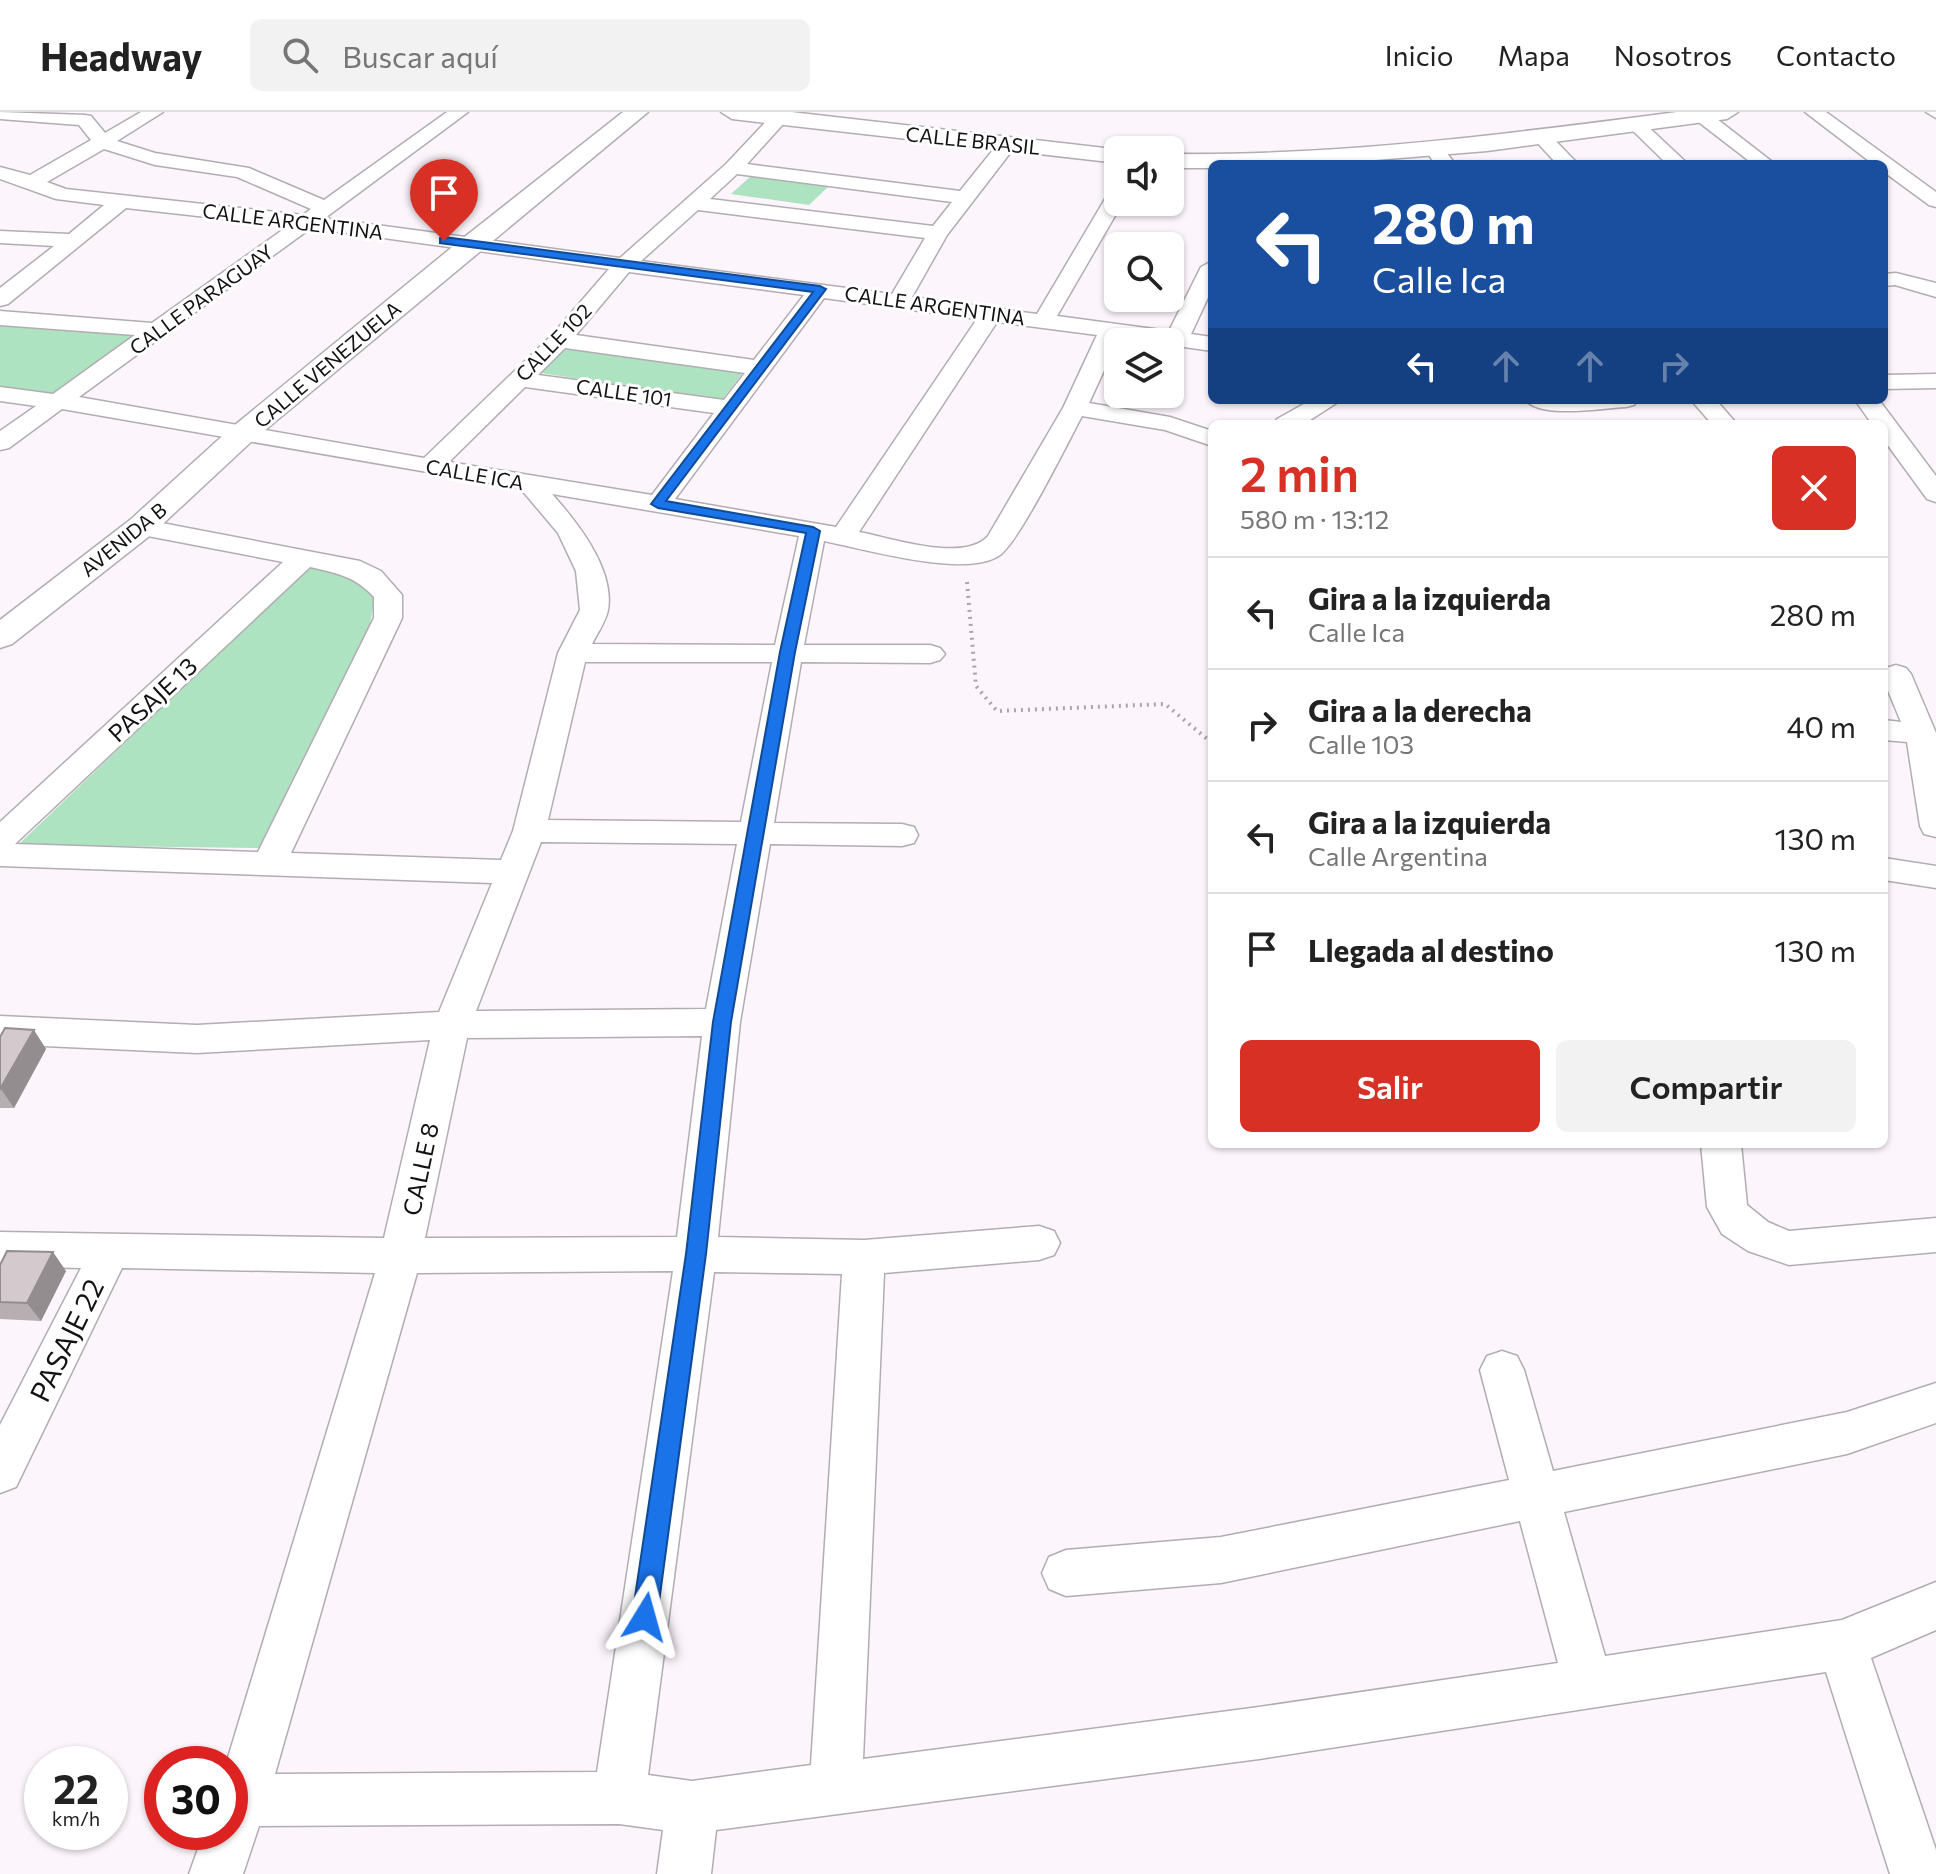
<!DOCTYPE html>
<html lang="es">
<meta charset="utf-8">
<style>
:root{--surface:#fff;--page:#f2f2f2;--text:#222;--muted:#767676;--line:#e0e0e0;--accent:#d93025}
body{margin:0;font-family:Commissioner,sans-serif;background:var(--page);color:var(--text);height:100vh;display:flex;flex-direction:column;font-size:30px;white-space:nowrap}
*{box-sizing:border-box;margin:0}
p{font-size:26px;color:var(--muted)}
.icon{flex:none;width:44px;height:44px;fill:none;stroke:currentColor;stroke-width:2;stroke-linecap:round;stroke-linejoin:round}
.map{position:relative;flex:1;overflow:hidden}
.drawer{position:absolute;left:1208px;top:308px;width:680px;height:728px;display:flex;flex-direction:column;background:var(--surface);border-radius:12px;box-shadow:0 2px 6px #0004}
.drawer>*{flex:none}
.guide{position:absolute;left:1208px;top:48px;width:680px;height:244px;border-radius:12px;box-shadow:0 2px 6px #0004;background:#1a4fa0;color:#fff;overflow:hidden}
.tools{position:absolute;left:1104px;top:24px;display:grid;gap:16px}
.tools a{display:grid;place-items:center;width:80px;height:80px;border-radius:12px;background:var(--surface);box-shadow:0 2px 6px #0004;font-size:40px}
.speed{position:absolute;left:24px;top:1634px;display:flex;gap:16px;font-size:40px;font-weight:700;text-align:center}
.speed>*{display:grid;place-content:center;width:104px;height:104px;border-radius:50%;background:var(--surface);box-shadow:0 2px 6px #0004;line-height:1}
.speed small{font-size:20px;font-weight:400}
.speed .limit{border:12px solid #d22;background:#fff;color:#111}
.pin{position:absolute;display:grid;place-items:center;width:68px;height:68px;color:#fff;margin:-82px -34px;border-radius:50% 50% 50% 0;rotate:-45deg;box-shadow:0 0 8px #0007}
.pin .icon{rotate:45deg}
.me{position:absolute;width:88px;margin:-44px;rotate:8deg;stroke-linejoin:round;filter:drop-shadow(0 0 6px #0008)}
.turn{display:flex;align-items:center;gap:28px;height:168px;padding:0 32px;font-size:36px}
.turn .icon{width:104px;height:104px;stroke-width:2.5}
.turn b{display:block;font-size:56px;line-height:68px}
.lanes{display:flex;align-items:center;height:76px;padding:0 32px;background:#0003;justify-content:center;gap:40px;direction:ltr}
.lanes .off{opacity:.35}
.round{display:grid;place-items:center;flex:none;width:84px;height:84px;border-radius:12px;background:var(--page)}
.head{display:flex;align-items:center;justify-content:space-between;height:136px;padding:0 32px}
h1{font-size:48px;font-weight:600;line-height:60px;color:var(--accent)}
.button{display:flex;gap:16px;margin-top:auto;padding:16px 32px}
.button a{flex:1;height:92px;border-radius:12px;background:var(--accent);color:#fff;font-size:32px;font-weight:600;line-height:92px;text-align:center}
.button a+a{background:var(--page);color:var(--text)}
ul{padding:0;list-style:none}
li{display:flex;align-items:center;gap:24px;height:112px;padding:0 32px;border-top:2px solid var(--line)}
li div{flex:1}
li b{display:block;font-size:30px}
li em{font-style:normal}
header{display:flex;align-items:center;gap:48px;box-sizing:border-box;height:112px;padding:0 40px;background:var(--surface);border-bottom:2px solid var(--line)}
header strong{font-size:38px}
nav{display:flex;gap:44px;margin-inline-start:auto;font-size:28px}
.search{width:560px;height:72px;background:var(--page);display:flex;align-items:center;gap:20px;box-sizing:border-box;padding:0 28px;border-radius:12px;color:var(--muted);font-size:30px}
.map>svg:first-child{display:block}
</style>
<header>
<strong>Headway</strong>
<div class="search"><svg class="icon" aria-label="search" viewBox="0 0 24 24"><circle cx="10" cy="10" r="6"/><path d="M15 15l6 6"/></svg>Buscar aquí</div>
<nav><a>Inicio</a><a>Mapa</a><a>Nosotros</a><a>Contacto</a></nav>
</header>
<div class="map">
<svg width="1936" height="1762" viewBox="0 0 1936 1762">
<rect width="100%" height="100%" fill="#fdf5fc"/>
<g fill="#ade3c1">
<path d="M753 62 830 73 809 93 731 82Z"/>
<path d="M0 210 145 221 59 282 0 275Z"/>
<path d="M569 233 745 258 721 289 541 261Z"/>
<path d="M311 453 354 464 375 486 367 527 264 736 18 733Z"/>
</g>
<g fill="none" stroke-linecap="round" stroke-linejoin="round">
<g stroke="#b3acb2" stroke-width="3">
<g id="street">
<path d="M0 0 85 3 91 4 105 21 141 0H163L117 29 155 41 249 56 324 88 447 0H468L325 106 620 146 726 52 775 0H794L747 52 960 79 1001 28 1008 26 1017 32 947 123 912 185 1037 202 1108 82 1118 76V90H1123L1057 204 1169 219 1201 155 1212 149V177L1191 222 1212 225V239L1170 233V230L1119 226 1089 291 1170 305 1212 319V334L1165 318 1082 304C1067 332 1020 428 1000 443 967 467 864 437 824 429L804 533H930L940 536 945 542 940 548 930 551 801 550 774 711 902 712 914 715 918 723 914 731 902 734 770 732 740 910 718 1125 864 1128 1039 1114 1054 1119 1060 1131 1054 1143 1039 1148 884 1161 863 1647 1259 1595 1558 1551 1520 1409 1221 1471 1066 1484 1049 1477 1042 1461 1049 1445 1066 1438 1221 1425 1509 1368 1480 1258 1487 1244 1502 1239 1517 1244 1524 1258 1553 1359 1847 1300 1936 1271V1311L1847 1342 1564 1400 1605 1544 1842 1508 1936 1470V1518L1871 1546 1936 1738V1762H1890L1826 1560 1259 1647 716 1718 711 1762H657L663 1718 619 1712 259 1714 243 1762H189L204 1720H230V1652H226L375 1161 122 1156 16 1375 0 1381V1313L81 1156 0 1154V1120L384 1126 430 928 197 941 0 932V904L197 913 439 900 492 771 0 754V710L283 450 132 421 128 415 132 409 141 407 360 449 381 459 402 483V506L291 741 501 748 513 719 558 541 580 498 576 459 558 421 520 376 62 297 9 336 0 338V319L36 294 0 289V275L53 282 135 223 0 213V199L152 211 288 114 126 96 8 192 0 194V176L54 134 0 131V119L69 122 104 93 56 87 0 67V55L30 63 91 28 79 13 0 7ZM104 37 155 53 237 65 311 97 303 103 66 77 47 70ZM737 62 952 90 933 114 710 87ZM698 98 925 126 892 182 641 149ZM311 116 609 157 552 223 424 346 79 285ZM629 160 804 183 754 248 576 223ZM824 186 977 207 836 415 675 387ZM997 210 1097 223 1063 296 988 424C964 451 892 426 859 420ZM565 236 745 261 724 288 538 263ZM525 275 714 301 652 383 449 350ZM552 382 799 424 775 533 592 532C597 522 606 509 608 498 615 457 577 410 552 382ZM310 455C336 461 355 464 374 485V506L258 740 15 732ZM585 550H772L741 710 548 708ZM541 730 737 732 706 897 476 899ZM702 924 677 1125 425 1126 467 926ZM673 1159 597 1660 275 1662 417 1161ZM714 1160 842 1162 811 1653 692 1669 648 1663Z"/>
<path d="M1696 0H1708L1775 52H1753L1696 8 1693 4Z"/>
<path d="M1805 0H1826L1936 80V95L1929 93 1884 60V52H1873Z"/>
<path d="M1926 0H1936V6Z"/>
<path d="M1636 7 1642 9 1688 52H1667L1627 13Z"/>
<path d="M1541 19 1548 21 1578 52H1557L1532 25Z"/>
<path d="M1433 30 1440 32 1455 52H1435L1424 36Z"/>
<path d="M1896 161 1936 171V185L1895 173 1884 174V162Z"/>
<path d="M1936 262V276L1884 277V263Z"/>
<path d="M1311 288H1341L1304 312H1274L1277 307Z"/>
<path d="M1526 288H1638L1634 293 1626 295C1603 296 1540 307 1526 288Z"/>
<path d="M1691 288H1716L1737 312H1712Z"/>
<path d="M1855 288H1879L1936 364V390L1927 387 1884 328V312H1872Z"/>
<path d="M1896 553 1906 556 1911 562 1936 621V725L1924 722 1920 714 1907 630 1884 628V608L1901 610 1884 569 1886 556Z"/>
<path d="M1884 746 1936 754V776L1884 768Z"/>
<path d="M1701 1032H1741L1747 1093 1768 1110 1789 1119 1936 1106V1140L1789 1153 1748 1139 1722 1122 1707 1095Z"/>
</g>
</g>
<g stroke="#b3acb2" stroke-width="3">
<g id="secondary">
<path d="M623 0H648L252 329 152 422 12 532 0 536V508L130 408 230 317 462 127Z"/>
<path d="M721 0H791L1122 38H1118V51L732 7Z"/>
<path d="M1677 0H1738L1727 7 1487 39 1326 52H1212V56H1170V42C1340 44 1508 22 1677 0Z"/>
</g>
</g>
<path stroke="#aba5aa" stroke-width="4" stroke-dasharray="2 5" stroke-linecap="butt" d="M967 470 976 574 997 599 1165 592 1212 631"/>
<use href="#street" fill="#fff" fill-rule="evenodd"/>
<use href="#secondary" fill="#fff" fill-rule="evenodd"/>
</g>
<g fill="#b6aeb0">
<path d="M0 925 46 937 14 996H0Z"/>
<path d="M0 1153 66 1159 41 1209 0 1207Z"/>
</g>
<g fill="#948d90">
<path d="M34 918 46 937 14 996 1 977Z"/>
<path d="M53 1140 66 1159 41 1209 27 1191Z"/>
</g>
<g fill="#d4cacd" stroke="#948d90" stroke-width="2">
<path d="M5 916 34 918 0 977V925Z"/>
<path d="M7 1139 53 1140 27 1191 0 1190V1153Z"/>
</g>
<path fill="#1a73e8" stroke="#114b97" stroke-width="2" d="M444 125 820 174 826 177 666 389 813 415 820 419 795 540 731 910 706 1142 657 1505 654 1513 645 1517 636 1513 632 1505 686 1142 713 910 780 540 806 421 658 396 651 392 813 180 440 131V126Z"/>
<g text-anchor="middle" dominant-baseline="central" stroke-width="6" stroke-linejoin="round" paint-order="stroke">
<g font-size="20" fill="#131113" stroke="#fff">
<text transform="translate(973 28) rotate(6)">CALLE BRASIL</text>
<text transform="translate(293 109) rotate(7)">CALLE ARGENTINA</text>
<text transform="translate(201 187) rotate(-36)">CALLE PARAGUAY</text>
<text transform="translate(935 193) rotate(8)">CALLE ARGENTINA</text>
<text transform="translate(553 230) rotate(-46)">CALLE 102</text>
<text transform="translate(327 252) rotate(-40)">CALLE VENEZUELA</text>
<text transform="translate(624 280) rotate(8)">CALLE 101</text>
<text transform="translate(475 362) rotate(10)">CALLE ICA</text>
<text transform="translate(123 427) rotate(-39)">AVENIDA B</text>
</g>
<g font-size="24" fill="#131113" stroke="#fff">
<text transform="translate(152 587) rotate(-43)">PASAJE 13</text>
<text transform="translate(420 1057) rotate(-78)">CALLE 8</text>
</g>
<g font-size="28" fill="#131113" stroke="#fff">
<text transform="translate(66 1228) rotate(-64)">PASAJE 22</text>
</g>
</g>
</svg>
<div class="tools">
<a><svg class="icon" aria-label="sound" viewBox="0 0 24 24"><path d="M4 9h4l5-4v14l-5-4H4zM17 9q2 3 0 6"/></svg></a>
<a><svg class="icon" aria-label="search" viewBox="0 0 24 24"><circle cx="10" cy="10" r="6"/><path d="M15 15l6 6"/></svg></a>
<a><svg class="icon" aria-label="layers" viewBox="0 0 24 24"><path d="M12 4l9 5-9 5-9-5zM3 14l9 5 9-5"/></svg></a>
</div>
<div class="speed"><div>22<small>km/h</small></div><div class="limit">30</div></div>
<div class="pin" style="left:444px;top:129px;background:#d93025"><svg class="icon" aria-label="arrive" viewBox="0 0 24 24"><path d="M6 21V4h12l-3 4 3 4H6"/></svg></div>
<svg class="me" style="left:645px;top:1505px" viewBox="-20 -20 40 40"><path d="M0-17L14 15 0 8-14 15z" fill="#1a73e8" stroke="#fff" stroke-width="4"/></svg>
<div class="guide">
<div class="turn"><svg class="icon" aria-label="left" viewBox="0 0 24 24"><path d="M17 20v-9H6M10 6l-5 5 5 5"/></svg><div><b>280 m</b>Calle Ica</div></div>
<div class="lanes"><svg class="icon" aria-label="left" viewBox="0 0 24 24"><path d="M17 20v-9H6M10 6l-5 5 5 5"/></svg><svg class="icon off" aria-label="ahead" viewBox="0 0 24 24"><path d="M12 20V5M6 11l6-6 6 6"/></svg><svg class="icon off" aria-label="ahead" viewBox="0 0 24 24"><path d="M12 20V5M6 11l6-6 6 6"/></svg><svg class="icon off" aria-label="right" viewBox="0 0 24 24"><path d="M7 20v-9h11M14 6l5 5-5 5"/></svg></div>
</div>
<section class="drawer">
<div class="head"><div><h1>2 min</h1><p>580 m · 13:12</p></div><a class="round" style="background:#d93025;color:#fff"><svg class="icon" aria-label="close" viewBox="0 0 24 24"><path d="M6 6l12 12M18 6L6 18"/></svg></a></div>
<ul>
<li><svg class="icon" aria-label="left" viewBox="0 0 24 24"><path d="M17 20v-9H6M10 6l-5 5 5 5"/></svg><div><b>Gira a la izquierda</b><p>Calle Ica</p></div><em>280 m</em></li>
<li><svg class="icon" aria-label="right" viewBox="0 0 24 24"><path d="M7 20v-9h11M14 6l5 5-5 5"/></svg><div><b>Gira a la derecha</b><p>Calle 103</p></div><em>40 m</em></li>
<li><svg class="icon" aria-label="left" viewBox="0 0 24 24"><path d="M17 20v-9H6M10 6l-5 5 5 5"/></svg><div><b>Gira a la izquierda</b><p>Calle Argentina</p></div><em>130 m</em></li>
<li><svg class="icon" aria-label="arrive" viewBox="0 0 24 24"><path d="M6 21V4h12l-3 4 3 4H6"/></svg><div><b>Llegada al destino</b></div><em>130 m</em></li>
</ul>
<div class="button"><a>Salir</a><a>Compartir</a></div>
</section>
</div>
